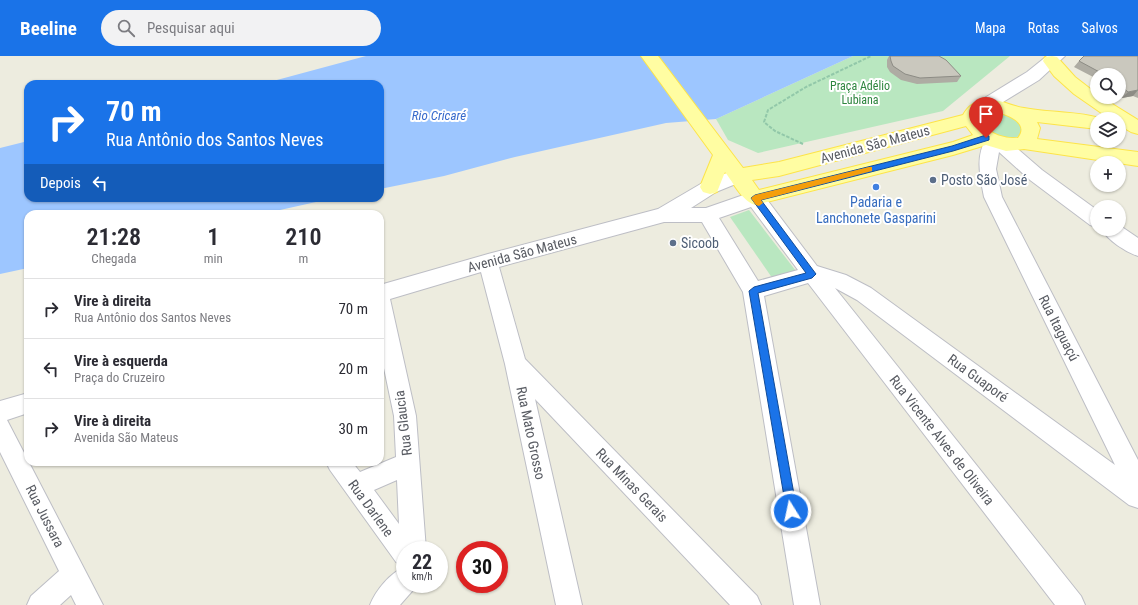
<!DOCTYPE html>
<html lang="pt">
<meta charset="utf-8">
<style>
:root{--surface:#fff;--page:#f2f2f3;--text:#2b2b33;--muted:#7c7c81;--line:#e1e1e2;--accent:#1a73e8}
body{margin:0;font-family:"Roboto Condensed",sans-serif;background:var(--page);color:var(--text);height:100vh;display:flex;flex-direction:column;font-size:15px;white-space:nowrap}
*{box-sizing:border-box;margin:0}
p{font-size:13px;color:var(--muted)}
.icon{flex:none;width:22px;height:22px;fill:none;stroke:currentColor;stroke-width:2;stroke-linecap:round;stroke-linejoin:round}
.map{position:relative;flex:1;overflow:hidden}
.details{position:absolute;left:24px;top:154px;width:360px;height:256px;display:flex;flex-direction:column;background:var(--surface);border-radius:12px;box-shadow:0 1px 3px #0004}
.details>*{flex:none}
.hud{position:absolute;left:24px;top:24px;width:360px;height:122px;border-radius:12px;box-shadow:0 1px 3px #0004;background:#1a73e8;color:#fff;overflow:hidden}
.fabs{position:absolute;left:1090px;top:12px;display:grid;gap:8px}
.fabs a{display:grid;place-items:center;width:36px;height:36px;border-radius:50%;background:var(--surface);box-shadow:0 1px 3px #0004;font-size:20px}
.speed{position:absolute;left:396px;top:485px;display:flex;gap:8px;font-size:20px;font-weight:700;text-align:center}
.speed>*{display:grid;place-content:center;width:52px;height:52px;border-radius:50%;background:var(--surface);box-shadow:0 1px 3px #0004;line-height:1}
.speed small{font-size:10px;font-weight:400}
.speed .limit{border:6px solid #d22;background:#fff;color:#111}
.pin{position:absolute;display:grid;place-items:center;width:34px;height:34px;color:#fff;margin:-41px -17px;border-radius:50% 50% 50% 0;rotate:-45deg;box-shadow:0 0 4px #0007}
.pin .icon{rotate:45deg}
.me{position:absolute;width:44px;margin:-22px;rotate:350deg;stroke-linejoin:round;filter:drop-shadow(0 0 3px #0008)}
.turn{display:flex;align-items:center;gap:14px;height:84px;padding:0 16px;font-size:18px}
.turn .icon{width:52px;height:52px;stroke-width:2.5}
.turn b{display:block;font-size:28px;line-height:34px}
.then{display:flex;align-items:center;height:38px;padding:0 16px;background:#0003;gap:8px;font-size:15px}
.eta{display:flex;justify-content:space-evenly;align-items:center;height:68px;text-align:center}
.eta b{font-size:24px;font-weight:600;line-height:28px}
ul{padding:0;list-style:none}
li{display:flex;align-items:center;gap:12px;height:60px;padding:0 16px;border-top:1px solid var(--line)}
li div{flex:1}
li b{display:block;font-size:15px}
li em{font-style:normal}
header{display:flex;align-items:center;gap:24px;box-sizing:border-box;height:56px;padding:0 20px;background:var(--accent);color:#fff}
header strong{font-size:19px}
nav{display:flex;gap:22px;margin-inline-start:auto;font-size:14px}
.search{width:280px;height:36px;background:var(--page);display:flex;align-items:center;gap:10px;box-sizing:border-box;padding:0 14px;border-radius:22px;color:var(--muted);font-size:15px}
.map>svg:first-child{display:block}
</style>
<header>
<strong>Beeline</strong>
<div class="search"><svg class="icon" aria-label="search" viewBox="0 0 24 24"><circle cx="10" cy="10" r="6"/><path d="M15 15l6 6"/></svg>Pesquisar aqui</div>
<nav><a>Mapa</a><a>Rotas</a><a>Salvos</a></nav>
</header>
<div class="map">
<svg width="1138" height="549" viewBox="0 0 1138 549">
<rect width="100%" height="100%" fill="#edecdf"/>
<g fill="#b9e7c0">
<path d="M853 0H1010L943 55 758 97 728 84 716 63Z"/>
<path d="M992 57C1004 57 1017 61 1022 73L1019 80C1006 87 996 79 984 73L981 65 983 61Z"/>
<path d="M749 154 799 219 775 226 730 161Z"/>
</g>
<g fill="#9dc6ff">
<path d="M366 0H853L716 63 666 67 515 101 444 120 380 133V28H262Z"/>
<path d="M28 85V142H334L262 158H28V212L0 218V92Z"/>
</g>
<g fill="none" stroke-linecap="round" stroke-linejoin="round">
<g stroke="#bdbec5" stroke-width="2">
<g id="minor">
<path d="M993 79 1006 83 1042 114 1097 154V171L1090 169 1030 124 999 96 996 113 1002 141 1138 404V452L1129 449 857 244 835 232 1081 540 1085 549H1055L808 227 764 240 820 549H794L743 236 702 166H664L499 211 525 303 757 540 761 549H730L535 343 582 549H556L505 308 481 216 390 243 416 360 426 494H405V510L396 506 330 414 326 406H352L360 416 396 401 394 360 380 293V229L488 198 658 153 704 126 737 113 743 115 746 120 743 125 716 136 691 152H706L755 135 762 137 817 210 846 219 871 232 1115 409 984 141C980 120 975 100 987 81ZM751 151 798 214 758 225 719 162ZM397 424 399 468 374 434Z"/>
<path d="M1119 169 1138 182V200C1126 196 1107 184 1102 173H1119Z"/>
<path d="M28 337V357L7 364 103 549H76L71 539 60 549H27L31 540 59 515 0 396V345Z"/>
<path d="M405 511V528H416L414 533 400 549H370C376 534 390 517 405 511Z"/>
</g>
</g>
<g stroke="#bdbec5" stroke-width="2">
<path id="tertiary" d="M1047 0H1065L1039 24 990 54 984 56 978 54 975 50 978 46 1027 16Z"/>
</g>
<g stroke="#fde449" stroke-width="2">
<g id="primary">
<path d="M641 0H658L743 112 779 106 963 59C968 50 975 45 985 44 999 42 1010 50 1024 52 1050 57 1078 55 1103 63H1097V73L1037 66 1040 72 1037 83 1138 96V110L1024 93 1006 95 986 89 953 99 755 149C742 145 733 126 725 116L717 136 710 138 703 136 700 131 713 99ZM992 55C1004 57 1031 66 1018 82 1004 83 981 77 981 59L987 56ZM966 70 973 79 953 86 759 134 752 124 779 120Z"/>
<path d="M1052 0 1057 1 1075 21 1097 38V41H1101L1138 64V78L1131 76 1119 69V63H1110L1074 38 1054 20 1043 5 1045 1Z"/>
</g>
</g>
<path stroke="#92c8a9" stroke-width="2" stroke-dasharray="3.5 1.5" stroke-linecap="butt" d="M803 88 775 75 764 66 768 54 806 31 871 0"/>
<use href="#minor" fill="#fff" fill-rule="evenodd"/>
<use href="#tertiary" fill="#fff" fill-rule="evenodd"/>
<use href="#primary" fill="#fffda2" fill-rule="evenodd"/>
</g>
<g fill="#aeaca3">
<path d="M889 0H939L961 20 957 26 917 28 901 24 890 16 887 11V4Z"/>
<path d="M1138 0V42L1133 40 1122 42 1119 39V19H1097V23L1074 11 1079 5Z"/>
</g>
<path fill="#8d8c85" d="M1138 34 1133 40 1122 42 1128 36Z"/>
<g fill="#cac8be" stroke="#8d8c85">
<path d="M890 0H939L946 4 961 20 920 22 905 18 893 10 891 5Z"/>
<path d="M1084 0H1138V34L1128 36 1119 28V19H1105L1079 5Z"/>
</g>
<path fill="#1a73e8" stroke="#114b97" d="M986 79 989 80V84L953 95 761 144 816 218 812 222 758 237 797 455 795 458 791 460 787 458 749 235 754 231 806 217 751 142 755 139 952 90Z"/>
<path fill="#f59e0b" d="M869 111H872V115L761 144 763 147 759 150 756 149 751 142 755 139Z"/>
<g fill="#5c6f8a" stroke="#fff" stroke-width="1.5">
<circle cx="933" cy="124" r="4"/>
<circle cx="673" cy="187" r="4"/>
</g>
<circle fill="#3f7fe0" stroke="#fff" stroke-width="1.5" cx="876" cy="131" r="4"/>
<g text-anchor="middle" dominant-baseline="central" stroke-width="4" stroke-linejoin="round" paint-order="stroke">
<g font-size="12" fill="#2d853e" stroke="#fff">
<text x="860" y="30">Praça Adélio<tspan x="860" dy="14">Lubiana</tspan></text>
</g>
<g font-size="13" font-style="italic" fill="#376acc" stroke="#fff">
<text x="439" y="59">Rio Cricaré</text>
</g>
<g font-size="14" fill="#585b62" stroke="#fff">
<text transform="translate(875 88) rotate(-15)">Avenida São Mateus</text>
<text transform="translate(522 197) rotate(-15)">Avenida São Mateus</text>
<text transform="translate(1059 272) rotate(63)">Rua Itaguaçú</text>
<text transform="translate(978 322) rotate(36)">Rua Guaporé</text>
<text transform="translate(403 367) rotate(-97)">Rua Glaucia</text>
<text transform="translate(531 377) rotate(78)">Rua Mato Grosso</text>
<text transform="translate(942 384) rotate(52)">Rua Vicente Alves de Oliveira</text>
<text transform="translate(632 429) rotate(46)">Rua Minas Gerais</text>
<text transform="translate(371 452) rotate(54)">Rua Darlene</text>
<text transform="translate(45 460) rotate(63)">Rua Jussara</text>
</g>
<g font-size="14" fill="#4e5e75" stroke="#fff" text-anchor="start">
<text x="941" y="124">Posto São José</text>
<text x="681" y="187">Sicoob</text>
</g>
<g font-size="14" fill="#366cbe" stroke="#fff">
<text x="876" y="146">Padaria e<tspan x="876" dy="16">Lanchonete Gasparini</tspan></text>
</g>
</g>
</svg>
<div class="fabs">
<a><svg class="icon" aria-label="search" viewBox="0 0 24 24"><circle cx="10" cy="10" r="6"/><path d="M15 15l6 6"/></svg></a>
<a><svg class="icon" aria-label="layers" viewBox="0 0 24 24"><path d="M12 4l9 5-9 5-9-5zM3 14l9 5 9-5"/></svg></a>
<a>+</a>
<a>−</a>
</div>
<div class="speed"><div>22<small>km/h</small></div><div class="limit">30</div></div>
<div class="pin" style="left:986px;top:82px;background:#d93025"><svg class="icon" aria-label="arrive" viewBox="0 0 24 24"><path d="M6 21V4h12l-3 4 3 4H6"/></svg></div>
<svg class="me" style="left:791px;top:455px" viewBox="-20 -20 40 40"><circle r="17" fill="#1a73e8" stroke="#fff" stroke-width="3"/><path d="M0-11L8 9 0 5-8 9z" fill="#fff"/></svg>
<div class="hud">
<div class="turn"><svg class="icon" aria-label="right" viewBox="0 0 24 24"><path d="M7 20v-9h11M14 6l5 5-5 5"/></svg><div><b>70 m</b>Rua Antônio dos Santos Neves</div></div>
<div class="then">Depois<svg class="icon" aria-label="left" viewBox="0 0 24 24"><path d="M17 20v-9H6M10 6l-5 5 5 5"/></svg></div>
</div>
<section class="details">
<div class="eta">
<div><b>21:28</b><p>Chegada</p></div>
<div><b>1</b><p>min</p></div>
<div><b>210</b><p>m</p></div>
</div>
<ul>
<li><svg class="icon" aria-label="right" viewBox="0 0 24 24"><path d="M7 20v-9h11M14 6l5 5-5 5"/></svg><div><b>Vire à direita</b><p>Rua Antônio dos Santos Neves</p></div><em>70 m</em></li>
<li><svg class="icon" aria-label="left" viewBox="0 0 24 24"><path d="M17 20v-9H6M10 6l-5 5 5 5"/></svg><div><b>Vire à esquerda</b><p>Praça do Cruzeiro</p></div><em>20 m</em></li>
<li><svg class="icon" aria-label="right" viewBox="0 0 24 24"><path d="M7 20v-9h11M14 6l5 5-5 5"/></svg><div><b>Vire à direita</b><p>Avenida São Mateus</p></div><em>30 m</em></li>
</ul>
</section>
</div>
